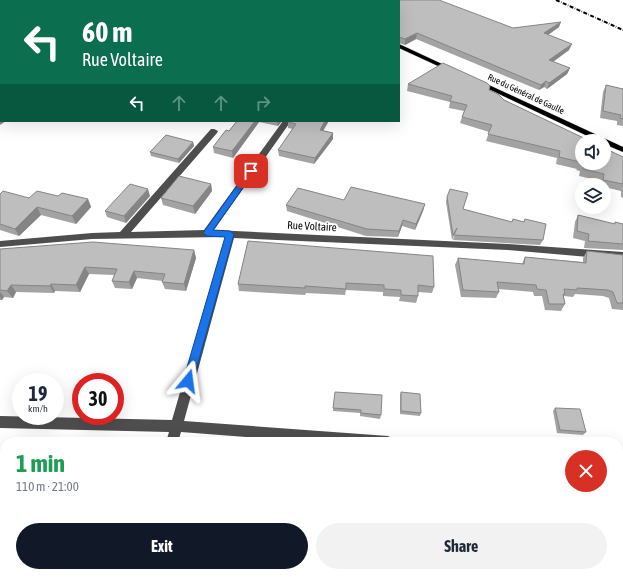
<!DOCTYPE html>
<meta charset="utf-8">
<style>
:root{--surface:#fff;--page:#f2f2f3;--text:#1f2937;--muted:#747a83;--accent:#111827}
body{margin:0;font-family:"Asap Condensed",sans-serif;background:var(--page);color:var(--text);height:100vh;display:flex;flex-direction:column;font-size:15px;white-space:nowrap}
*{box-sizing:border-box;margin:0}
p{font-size:13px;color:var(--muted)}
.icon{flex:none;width:22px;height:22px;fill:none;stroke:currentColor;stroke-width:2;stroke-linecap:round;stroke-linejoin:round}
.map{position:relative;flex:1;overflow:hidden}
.side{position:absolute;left:0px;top:437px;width:623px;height:140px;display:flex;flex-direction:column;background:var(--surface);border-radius:16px 16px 0 0;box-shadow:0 4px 16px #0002}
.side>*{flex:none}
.hud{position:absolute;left:0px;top:0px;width:400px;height:122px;box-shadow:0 4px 16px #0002;background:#0b6e4f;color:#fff;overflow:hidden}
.fabs{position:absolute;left:575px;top:134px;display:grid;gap:8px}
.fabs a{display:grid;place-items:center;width:36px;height:36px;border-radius:50%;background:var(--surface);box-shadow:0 4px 16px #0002;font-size:20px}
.speed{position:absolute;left:12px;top:373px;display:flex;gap:8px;font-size:20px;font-weight:700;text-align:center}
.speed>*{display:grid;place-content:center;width:52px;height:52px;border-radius:50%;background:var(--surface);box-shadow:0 4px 16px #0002;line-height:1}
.speed small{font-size:10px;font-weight:400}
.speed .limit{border:6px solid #d22;background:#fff;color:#111}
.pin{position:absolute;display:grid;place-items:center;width:34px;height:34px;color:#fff;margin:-17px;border-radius:8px;box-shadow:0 2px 6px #0006}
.me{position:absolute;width:44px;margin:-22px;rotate:16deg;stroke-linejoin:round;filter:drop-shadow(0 0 3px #0008)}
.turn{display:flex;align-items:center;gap:14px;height:84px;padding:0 16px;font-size:18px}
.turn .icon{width:52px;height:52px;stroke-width:2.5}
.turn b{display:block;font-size:28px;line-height:34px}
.lanes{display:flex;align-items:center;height:38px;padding:0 16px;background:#0003;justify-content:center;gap:20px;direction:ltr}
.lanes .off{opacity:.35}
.round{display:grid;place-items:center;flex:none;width:42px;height:42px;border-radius:21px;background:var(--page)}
.headline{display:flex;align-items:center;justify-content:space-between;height:68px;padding:0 16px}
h1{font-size:24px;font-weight:700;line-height:30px;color:#1e9e55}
.cta{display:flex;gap:8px;margin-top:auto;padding:8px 16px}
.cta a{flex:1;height:46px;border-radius:24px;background:var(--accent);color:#fff;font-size:16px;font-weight:700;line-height:46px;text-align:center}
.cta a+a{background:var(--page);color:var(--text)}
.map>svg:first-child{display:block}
</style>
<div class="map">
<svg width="623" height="577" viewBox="0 0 623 577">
<rect width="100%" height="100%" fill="#fff"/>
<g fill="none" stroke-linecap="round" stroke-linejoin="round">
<g stroke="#dbdbdb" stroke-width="1">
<g id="major">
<path d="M287 0H294L295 1H288Z"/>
<path d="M300 0H307L308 1H301Z"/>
<path d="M399 44 455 70 456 71 451 72 399 48Z"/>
<path d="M478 80 623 147V152L604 144V141H598L476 83 475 82Z"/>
</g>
</g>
<g fill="#4e4e4e" fill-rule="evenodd">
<path d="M283 121H291L214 230 508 244 623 252V260L508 250 234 238 184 421 388 436 392 438 394 442H311L181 432 178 442H166L169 432 0 428V416L172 420 225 237 92 239 0 247V241L92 233 120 232 211 129H214L218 131 217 133 131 232 204 230Z"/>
<rect x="618" y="454" width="5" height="12"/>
<rect x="153" y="572" width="14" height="5"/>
</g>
<use href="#major" fill="#000" fill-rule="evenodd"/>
<path stroke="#000" stroke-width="2" stroke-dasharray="4 1.5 0.5 1.5" stroke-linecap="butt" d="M556 0 623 30"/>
</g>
<g fill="#a3a3a3">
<path d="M399 1 513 28 559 27 548 35 569 50 553 62 570 68 567 74 547 89 544 87 539 90 416 39 405 45 399 43Z"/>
<path d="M408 84 489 90 504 100 623 157V198L621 197V191L604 187V185H600L601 181 579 176 580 171 576 170 577 169 556 164 557 158 486 141 489 132 460 123 464 111 449 108 450 102 407 91Z"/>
<path d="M606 85 623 89V126L617 125V121L600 118 603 92Z"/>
<path d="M237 121H282L278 126 259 122 233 158 214 153 213 147 229 131Z"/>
<path d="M288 122 333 133V139L314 164 279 156 278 150 293 129 288 128Z"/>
<path d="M193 142 194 146 179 163 151 156 150 152Z"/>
<path d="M211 184 212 191 195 214 163 205 161 198Z"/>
<path d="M0 194 29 198 58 196 88 199 91 207 76 224 41 215 19 236 0 230Z"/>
<path d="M150 196 126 223 107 217 105 211Z"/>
<path d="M447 197 463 209 512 222H523L525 219 543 240 540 245 453 240 455 234 452 240 446 202Z"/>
<path d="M344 200 425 204 423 211 415 230 402 226 398 237 366 236 287 211 286 205Z"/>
<path d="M578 215 614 224 615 222 623 224V250L584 248 585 241 573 238 575 222Z"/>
<path d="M248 241 434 287 432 293 418 292V296L416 303 399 301 400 297 383 296V292L346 290 345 295 306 293 305 295 239 291 238 284Z"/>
<path d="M0 249 194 250 196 258 186 291 165 289 162 282 163 281 137 278 132 289 115 288 112 281 114 275 89 274 80 292 55 291 54 293 16 292 13 298 4 297 2 300H0Z"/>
<path d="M587 251 623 255V310L612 309 609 298 603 296 575 294 573 297 564 296 563 297 565 304 561 311 545 310 542 296H534L533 292 498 289 499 292 496 298 461 297 455 265 458 258 522 264 525 257 583 262V258Z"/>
<path d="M335 392 381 415 380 419 360 416V413L333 411Z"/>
<path d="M401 392 421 413 420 416 400 414V395Z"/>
<path d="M555 408 586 432 583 435 557 433 553 411Z"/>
</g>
<g fill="#858585">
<path d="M0 0H20V1H1V4H0Z"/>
<path d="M561 22 559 27 542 39 544 33Z"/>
<path d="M417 33 416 39 405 45V39Z"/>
<path d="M572 44 569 50 547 66 549 60Z"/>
<path d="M570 68 567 74 547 89 549 83Z"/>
<path d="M546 81 544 87 539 90 541 85Z"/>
<path d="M1 116V121H6L0 125V117Z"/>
<path d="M255 121H259V122L233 158 232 151Z"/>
<path d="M277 121H282L278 126Z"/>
<path d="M325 121H329L320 136V130Z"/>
<path d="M333 133V139L314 164 315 158Z"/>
<path d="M193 142 194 146 179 163 178 159Z"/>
<path d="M211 184 212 191 195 214 193 206Z"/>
<path d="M148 189 150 196 126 223 124 216Z"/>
<path d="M88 199 91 207 76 224 72 216Z"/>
<path d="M425 204 423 211 415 230 416 224Z"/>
<path d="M37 207 41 215 19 236 15 229Z"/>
<path d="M403 220 402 226 398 237 399 231Z"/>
<path d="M194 250 196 258 186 291 184 284Z"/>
<path d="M85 267 89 274 80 292 76 285Z"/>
<path d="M134 271 137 278 132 289 129 282Z"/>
<path d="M51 284 55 291 54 293 50 286Z"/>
<path d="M11 285 16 292 13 298 7 291Z"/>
<path d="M0 292 4 297 2 300 0 297Z"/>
<path d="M99 572H110L109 577H99Z"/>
<rect x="266" y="572" width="1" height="5"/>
</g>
<g fill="#bebebe" stroke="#858585">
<path d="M69 0H257L262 1H68Z"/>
<path d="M379 0H439L513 28 561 22 544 33 572 44 549 60 570 68 549 83 546 81 541 85 417 33 405 39 399 37V40V1H376Z"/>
<path d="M0 50H1V116L0 117Z"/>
<path d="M443 63 487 83 490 86 489 90 498 94 504 100 590 141H582V163H604V148L623 157V184L603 180 604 174 583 169 584 165 580 164V162L559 157 560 151 488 134 492 125 462 117 467 105 450 101 452 96 408 84Z"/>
<path d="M606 85 623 89V119L620 118 621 115 603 111Z"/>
<path d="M237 121H255L232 151 213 147 226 130 229 131Z"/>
<path d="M288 121H325L320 130 333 133 315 158 278 150 296 124 288 122Z"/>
<path d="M166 135 193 142 178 159 150 152Z"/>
<path d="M179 176 211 184 193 206 161 198Z"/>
<path d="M130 184 148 189 124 216 105 211Z"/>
<path d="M351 187 425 204 416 224 403 220 399 231 367 229 286 205 298 188 344 200Z"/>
<path d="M450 189 468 193 463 209 512 222 513 219 524 222 525 219 546 224 543 240 454 235 457 228 453 235 447 197Z"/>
<path d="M3 191 29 198 37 191 58 196 62 193 88 199 72 216 37 207 15 229 0 224V194Z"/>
<path d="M578 215 615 224V222L623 224V244L588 241 589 234 577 231Z"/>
<path d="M248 241 433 256 434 287 418 285V296L401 295V290L384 289V285L346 283V289L305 286V288L238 284Z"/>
<path d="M93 242 194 250 184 284 162 282 165 274 134 271 129 282 112 281 117 269 85 267 76 285 51 284 50 286 11 285 7 291 0 290V249Z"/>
<path d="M587 251 623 255V303H617L613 292 608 290 577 288V290L564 289 565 294H563L565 304H549L546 290 537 289 536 285 497 282 499 292 463 290 458 258 524 264 525 257 586 263Z"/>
<path d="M335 392 382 395 381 415 361 413V410L333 408Z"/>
<path d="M401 392 420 394 421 413 401 411Z"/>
<path d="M555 408 580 409 586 432 560 430Z"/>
<path d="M36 572H99V577H5L35 573Z"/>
<rect x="202" y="572" width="64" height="5"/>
</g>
<path fill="#1a73e8" stroke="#114b97" d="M251 168 255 171 213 230 230 231 234 234 193 381 192 385 188 386 184 385 183 381 225 237 207 236 203 233 249 169Z"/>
<g text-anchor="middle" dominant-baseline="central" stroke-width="4" stroke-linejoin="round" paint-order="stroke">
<g font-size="9" fill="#000" stroke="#fff">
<text transform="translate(526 94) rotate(25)">Rue du Général de Gaulle</text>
</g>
<g font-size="11" fill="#000" stroke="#fff">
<text transform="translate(312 226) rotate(3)">Rue Voltaire</text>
</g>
</g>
</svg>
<div class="fabs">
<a><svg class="icon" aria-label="sound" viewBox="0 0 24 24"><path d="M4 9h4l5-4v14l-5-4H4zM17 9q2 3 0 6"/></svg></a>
<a><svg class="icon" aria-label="layers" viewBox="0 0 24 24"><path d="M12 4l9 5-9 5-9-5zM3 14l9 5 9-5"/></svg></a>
</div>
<div class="speed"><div>19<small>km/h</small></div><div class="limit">30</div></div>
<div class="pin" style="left:251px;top:171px;background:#d93025"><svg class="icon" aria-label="arrive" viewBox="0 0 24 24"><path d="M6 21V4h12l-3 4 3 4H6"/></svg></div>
<svg class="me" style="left:188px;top:381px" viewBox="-20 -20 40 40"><path d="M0-17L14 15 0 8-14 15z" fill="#1a73e8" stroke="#fff" stroke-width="4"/></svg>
<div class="hud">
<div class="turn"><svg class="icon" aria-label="left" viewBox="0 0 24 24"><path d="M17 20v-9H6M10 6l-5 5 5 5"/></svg><div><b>60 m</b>Rue Voltaire</div></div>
<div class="lanes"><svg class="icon" aria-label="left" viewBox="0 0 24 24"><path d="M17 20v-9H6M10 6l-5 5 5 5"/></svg><svg class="icon off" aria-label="ahead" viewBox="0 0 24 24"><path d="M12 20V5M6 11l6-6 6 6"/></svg><svg class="icon off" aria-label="ahead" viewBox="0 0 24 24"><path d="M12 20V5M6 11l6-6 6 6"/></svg><svg class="icon off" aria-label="right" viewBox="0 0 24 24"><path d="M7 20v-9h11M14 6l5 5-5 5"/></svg></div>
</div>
<section class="side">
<div class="headline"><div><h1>1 min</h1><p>110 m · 21:00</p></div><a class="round" style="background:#d93025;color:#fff"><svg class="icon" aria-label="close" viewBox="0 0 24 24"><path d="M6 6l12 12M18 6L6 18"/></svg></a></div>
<div class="cta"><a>Exit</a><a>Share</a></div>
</section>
</div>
